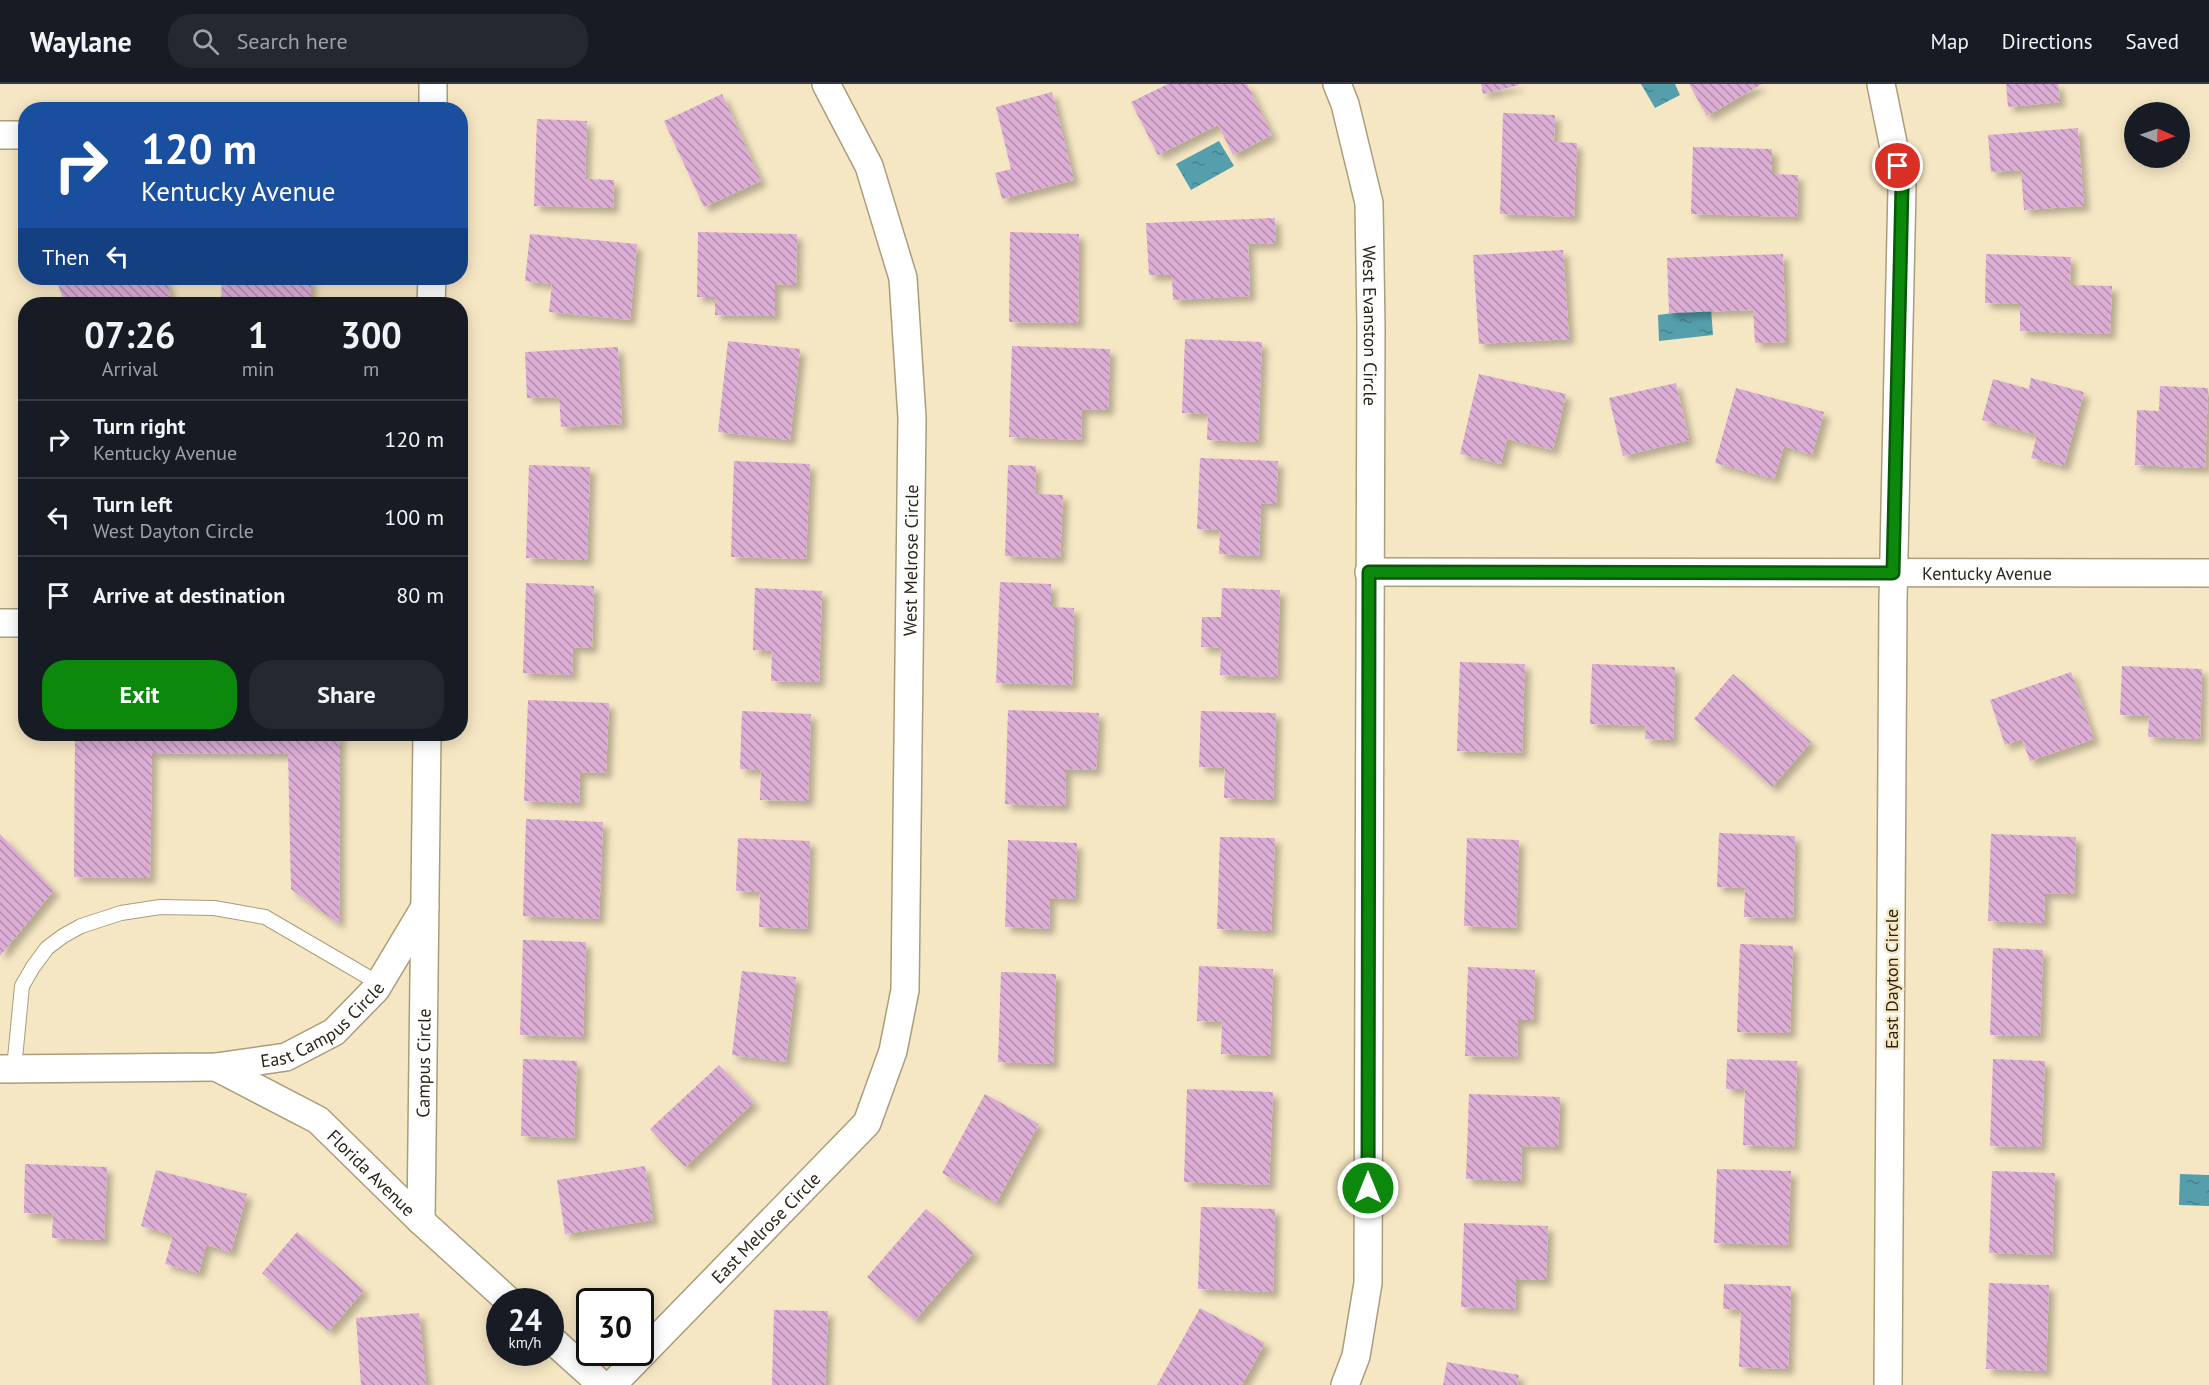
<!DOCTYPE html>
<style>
:root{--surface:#171b24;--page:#242831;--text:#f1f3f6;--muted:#9ea1a6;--line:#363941;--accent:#0c880c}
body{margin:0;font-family:"PT Sans",sans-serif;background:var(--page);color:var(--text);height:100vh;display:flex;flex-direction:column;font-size:22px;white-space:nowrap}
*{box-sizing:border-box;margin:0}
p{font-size:20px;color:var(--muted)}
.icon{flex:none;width:33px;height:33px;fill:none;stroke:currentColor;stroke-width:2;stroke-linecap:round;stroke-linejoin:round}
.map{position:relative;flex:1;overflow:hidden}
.drawer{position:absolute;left:18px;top:213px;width:450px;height:444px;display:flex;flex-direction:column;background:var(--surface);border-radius:24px;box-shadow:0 3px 15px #0003}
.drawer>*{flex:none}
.top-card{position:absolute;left:18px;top:18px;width:450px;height:183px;border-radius:24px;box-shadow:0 3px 15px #0003;background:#1a4fa0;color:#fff;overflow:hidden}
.needle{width:39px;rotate:92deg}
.controls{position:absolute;left:2124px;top:18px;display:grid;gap:12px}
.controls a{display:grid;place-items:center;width:66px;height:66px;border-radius:50%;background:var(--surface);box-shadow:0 3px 15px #0003;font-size:30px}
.speed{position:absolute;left:486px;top:1204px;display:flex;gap:12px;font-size:30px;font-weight:700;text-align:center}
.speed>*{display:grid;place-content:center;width:78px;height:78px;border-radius:50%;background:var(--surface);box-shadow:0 3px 15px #0003;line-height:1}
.speed small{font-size:15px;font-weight:400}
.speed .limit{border:3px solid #111;border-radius:9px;background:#fff;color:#111}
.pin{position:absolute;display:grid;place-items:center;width:51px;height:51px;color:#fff;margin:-26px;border:3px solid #fff;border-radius:50%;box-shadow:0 2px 6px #0007}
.me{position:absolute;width:66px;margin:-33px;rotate:0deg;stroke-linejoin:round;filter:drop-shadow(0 0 4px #0008)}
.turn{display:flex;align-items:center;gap:21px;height:126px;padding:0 24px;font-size:27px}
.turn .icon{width:78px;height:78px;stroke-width:2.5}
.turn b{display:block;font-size:42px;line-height:51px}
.then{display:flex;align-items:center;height:57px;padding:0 24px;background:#0003;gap:12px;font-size:22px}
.eta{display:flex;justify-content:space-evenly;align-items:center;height:102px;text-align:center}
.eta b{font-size:36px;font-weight:700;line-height:42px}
.cta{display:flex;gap:12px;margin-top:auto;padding:12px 24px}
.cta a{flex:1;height:69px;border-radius:24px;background:var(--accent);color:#fff;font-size:24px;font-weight:700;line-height:69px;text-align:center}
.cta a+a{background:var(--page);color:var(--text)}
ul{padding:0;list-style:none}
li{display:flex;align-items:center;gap:18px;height:78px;padding:0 24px;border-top:2px solid var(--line)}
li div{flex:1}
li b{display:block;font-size:22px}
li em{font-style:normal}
header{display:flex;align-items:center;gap:36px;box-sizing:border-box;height:84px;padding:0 30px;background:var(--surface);border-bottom:2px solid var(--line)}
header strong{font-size:28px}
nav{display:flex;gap:33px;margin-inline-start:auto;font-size:21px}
.search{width:420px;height:54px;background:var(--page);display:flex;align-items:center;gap:15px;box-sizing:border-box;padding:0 21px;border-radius:24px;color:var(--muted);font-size:22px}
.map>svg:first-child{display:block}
</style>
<header>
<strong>Waylane</strong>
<div class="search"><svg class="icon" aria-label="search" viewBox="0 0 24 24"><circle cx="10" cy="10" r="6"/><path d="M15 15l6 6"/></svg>Search here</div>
<nav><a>Map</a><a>Directions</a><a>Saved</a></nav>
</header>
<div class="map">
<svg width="2209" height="1301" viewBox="0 0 2209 1301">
<defs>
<pattern id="water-ripples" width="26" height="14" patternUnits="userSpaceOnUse" patternTransform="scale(1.5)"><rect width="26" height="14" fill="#549fab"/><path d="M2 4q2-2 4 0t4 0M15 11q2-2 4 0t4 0" fill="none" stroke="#46818a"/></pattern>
<pattern id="building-back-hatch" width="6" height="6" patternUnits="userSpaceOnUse" patternTransform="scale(1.5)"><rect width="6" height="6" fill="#dcadd5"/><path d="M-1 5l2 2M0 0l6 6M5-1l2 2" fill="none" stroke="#b28dac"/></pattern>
<filter id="shadow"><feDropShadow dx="5.5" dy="5.5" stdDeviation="3" flood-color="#0004"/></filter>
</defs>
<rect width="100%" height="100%" fill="#f6e7c4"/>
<g fill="url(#water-ripples)">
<path d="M1641 0H1675L1680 11 1655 24Z"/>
<path d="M1219 57 1234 82 1191 106 1176 80Z"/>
<path d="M1711 224 1713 251 1659 257 1658 231Z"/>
<path d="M2180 1090 2209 1091V1122L2179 1121Z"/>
</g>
<g fill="url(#building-back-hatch)" filter="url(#shadow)">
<path d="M1168 0H1247L1272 51 1233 71 1218 41 1158 71 1131 18Z"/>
<path d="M1481 0H1519V1L1483 10Z"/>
<path d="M1689 0H1762L1707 32Z"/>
<path d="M2006 0H2058L2060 18 2008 23Z"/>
<path d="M1052 8 1074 96 1002 115 995 89 1011 85 996 23Z"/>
<path d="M722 10 761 97 704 123 664 37Z"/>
<path d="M1503 29 1555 31 1554 58 1577 59 1574 133 1500 130Z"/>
<path d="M537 35 587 37 585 95 614 96 613 124 534 122Z"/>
<path d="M2078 44 2084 122 2024 126 2021 86 1991 88 1988 51Z"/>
<path d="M1693 63 1772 65V90L1798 91 1797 133 1691 130Z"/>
<path d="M1275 134 1276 159 1248 160 1250 212 1173 216 1172 191H1149L1146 139Z"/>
<path d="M698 148 797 150 796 201 775 200V232L715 231V213H697Z"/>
<path d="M1010 148 1079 150 1078 239 1009 238Z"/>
<path d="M530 150 637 160 630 236 549 228 552 200 525 197Z"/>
<path d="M1563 166 1569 255 1479 260 1473 171Z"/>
<path d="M1783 170 1786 258 1755 259 1753 226 1669 229 1667 174Z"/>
<path d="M1986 170 2071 173 2070 201 2112 202 2110 250 2020 247V220L1985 219Z"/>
<path d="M56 194H165L171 211 144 220H65Z"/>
<path d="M222 194H311V220H221Z"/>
<path d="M1185 255 1262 258 1258 358 1207 356 1208 330 1182 329Z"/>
<path d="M728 257 800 265 790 356 718 348Z"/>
<path d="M1012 262 1110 265 1108 326 1082 325 1081 356 1009 353Z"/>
<path d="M618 263 622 340 561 343 559 313 527 314 525 268Z"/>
<path d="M1479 290 1566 310 1553 366 1507 355 1501 380 1460 370Z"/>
<path d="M2031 294 2084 308 2064 382 2031 374 2037 351 1982 336 1993 295 2029 305Z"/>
<path d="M1676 299 1689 356 1623 372 1609 314Z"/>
<path d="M2160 302 2208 304 2205 384 2135 381 2137 326 2159 327Z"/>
<path d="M1736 304 1824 328 1812 371 1784 362 1774 395 1715 379Z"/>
<path d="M1200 374 1278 377 1276 420 1261 419 1259 472 1219 470 1220 446 1197 445Z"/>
<path d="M734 377 810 380 806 475 731 473Z"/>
<path d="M529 381 590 383 587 476 526 474Z"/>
<path d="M1008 381 1036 382 1035 410 1063 411 1060 474 1005 472Z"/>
<path d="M1000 498 1051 500V523L1074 524 1072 601 996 599Z"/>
<path d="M526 499 594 502 592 564 573 563 572 591 523 589Z"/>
<path d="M755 504 822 507 819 598 771 597 772 567 753 566Z"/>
<path d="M1222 504 1280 506 1277 593 1220 591 1221 564 1201 563 1202 533H1221Z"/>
<path d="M1460 578 1525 580 1522 669 1457 667Z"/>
<path d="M1592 580 1675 583 1673 656 1645 655 1646 642 1590 640Z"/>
<path d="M2122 582 2202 585 2200 655 2148 653 2149 632 2120 631Z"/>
<path d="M2071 588 2094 655 2030 677 2022 655 2005 661 1990 616Z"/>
<path d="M1733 590 1811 658 1772 703 1694 635Z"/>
<path d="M528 616 609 619 606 689 580 688 579 719 524 717Z"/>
<path d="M1008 626 1099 629 1096 686 1066 685 1065 722 1005 720Z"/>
<path d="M742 627 811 630 808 717 760 716 761 686 740 685Z"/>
<path d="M1201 627 1276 629 1273 716 1224 714 1225 684 1199 683Z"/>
<path d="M75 650H340L339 840 291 805 288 670 152 669 150 794 74 793Z"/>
<path d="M526 735 603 738 599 835 523 832Z"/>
<path d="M1719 749 1795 752 1793 834 1744 833 1745 804 1717 803Z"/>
<path d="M0 750 54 806 0 872Z"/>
<path d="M1991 750 2076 753 2074 810 2045 809 2044 839 1988 837Z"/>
<path d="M1220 753 1275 754 1271 847 1217 845Z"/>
<path d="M738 754 810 757 807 845 759 843 760 808 736 807Z"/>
<path d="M1467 754 1519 756 1516 844 1464 842Z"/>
<path d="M1008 756 1077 759 1075 815 1050 814 1049 845 1005 843Z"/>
<path d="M523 856 586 858 583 953 520 951Z"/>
<path d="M1740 860 1793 862 1790 949 1737 948Z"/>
<path d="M1993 864 2043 866 2040 952 1990 951Z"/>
<path d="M1199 882 1273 885 1270 972 1221 970 1222 938 1197 937Z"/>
<path d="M1468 883 1535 886 1533 936H1518L1517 973 1465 972Z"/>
<path d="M742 887 796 893 786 978 732 971Z"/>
<path d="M1001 888 1056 890 1053 980 998 978Z"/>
<path d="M523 975 577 977 574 1054 521 1052Z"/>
<path d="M1727 975 1797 977 1794 1063 1743 1061 1745 1005H1726Z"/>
<path d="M1993 975 2045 977 2041 1063 1990 1062Z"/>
<path d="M719 981 754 1018 685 1083 650 1045Z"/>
<path d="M1187 1005 1273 1008 1269 1101 1184 1098Z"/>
<path d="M985 1010 1039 1040 996 1119 942 1089Z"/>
<path d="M1469 1010 1560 1013 1558 1063 1522 1062 1521 1097 1466 1095Z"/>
<path d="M25 1080 107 1083 104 1156 52 1154 53 1130 24 1129Z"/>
<path d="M645 1082 653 1136 565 1150 557 1096Z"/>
<path d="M1717 1085 1791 1087 1788 1161 1714 1159Z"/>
<path d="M156 1086 247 1110 231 1168 206 1161 199 1189 165 1180 173 1151 141 1142Z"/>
<path d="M1992 1087 2055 1089 2052 1171 1989 1169Z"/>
<path d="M1201 1123 1275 1125 1273 1208 1198 1205Z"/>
<path d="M926 1125 974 1168 915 1236 867 1193Z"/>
<path d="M1464 1139 1548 1142 1546 1196 1516 1195 1515 1225 1461 1223Z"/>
<path d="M297 1148 364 1206 329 1247 262 1189Z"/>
<path d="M1989 1199 2049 1201 2046 1287 1986 1285Z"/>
<path d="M1724 1200 1791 1202 1788 1285 1739 1283 1741 1226 1723 1225Z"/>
<path d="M1200 1224 1265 1259 1242 1301H1157Z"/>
<path d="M774 1226 828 1227 825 1301H772Z"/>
<path d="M419 1229 426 1301H361L356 1234Z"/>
<path d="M1447 1278 1519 1291 1517 1301H1443Z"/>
</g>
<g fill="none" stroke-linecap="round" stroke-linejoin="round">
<g stroke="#ab9c7b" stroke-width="16">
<path id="lane" d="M14 985 22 902 33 883 47 864 63 852 81 842 121 829 160 823 214 824 265 833 380 900"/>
</g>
<g stroke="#ab9c7b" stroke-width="30">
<g id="street">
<path d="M433 0V26"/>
<path id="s1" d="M1337 0 1345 20 1369 119 1371 243 1368 1199 1356 1272 1345 1301"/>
<path d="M1881 0 1902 103 1893 516 1888 1301"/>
<path d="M0 51H26"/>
<path d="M431 220 432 194"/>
<path id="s2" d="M1369 488 2209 489"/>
<path d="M0 539H26"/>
<path id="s3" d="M216 983 318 1036 421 1137 510 1218"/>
<path id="s4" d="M0 985 216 983 286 973 334 948 376 905 425 823"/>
<path id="s5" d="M421 1137 427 650"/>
<path d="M550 1254 602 1301"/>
<path id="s6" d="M612 1301 867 1039 893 967 905 906 912 334 903 194 869 82 826 0"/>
</g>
</g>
<use href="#lane" stroke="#fff" stroke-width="14"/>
<use href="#street" stroke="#fff" stroke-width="27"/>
</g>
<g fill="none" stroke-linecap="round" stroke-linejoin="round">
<g stroke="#085808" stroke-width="15">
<path id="route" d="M1368 1104 1369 488 1893 489 1902 103 1898 82"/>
</g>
<use href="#route" stroke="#0c880c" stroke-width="10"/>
</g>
<g text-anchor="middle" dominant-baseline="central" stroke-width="5" stroke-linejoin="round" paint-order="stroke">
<g font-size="18" fill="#292416" stroke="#f6e7c4">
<text stroke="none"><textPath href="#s1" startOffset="246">West Evanston Circle</textPath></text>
<text stroke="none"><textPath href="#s6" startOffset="934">West Melrose Circle</textPath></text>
<text stroke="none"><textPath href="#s2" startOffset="618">Kentucky Avenue</textPath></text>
<text transform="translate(1891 895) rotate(-90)">East Dayton Circle</text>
<text stroke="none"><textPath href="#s4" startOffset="334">East Campus Circle</textPath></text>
<text stroke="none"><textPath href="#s5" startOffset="158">Campus Circle</textPath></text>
<text stroke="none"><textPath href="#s3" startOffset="190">Florida Avenue</textPath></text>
<text stroke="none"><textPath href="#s6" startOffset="220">East Melrose Circle</textPath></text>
</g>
</g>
</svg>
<div class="controls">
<a><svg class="needle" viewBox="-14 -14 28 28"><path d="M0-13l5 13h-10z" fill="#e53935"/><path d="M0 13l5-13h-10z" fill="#9ea1a6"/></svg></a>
</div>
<div class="speed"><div>24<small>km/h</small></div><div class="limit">30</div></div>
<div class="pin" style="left:1898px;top:82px;background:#d93025"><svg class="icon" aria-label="arrive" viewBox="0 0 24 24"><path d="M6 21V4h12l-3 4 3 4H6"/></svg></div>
<svg class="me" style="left:1368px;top:1104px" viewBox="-20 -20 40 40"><circle r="17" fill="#0c880c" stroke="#fff" stroke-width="3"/><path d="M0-11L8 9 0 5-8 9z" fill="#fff"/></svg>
<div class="top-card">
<div class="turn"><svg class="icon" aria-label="right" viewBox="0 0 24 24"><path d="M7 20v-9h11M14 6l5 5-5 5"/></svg><div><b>120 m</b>Kentucky Avenue</div></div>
<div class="then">Then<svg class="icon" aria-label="left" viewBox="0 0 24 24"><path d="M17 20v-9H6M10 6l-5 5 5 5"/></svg></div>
</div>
<section class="drawer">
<div class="eta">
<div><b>07:26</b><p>Arrival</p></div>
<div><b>1</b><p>min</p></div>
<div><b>300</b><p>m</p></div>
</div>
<ul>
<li><svg class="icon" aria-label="right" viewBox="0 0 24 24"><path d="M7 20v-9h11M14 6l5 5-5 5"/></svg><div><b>Turn right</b><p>Kentucky Avenue</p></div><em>120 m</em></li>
<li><svg class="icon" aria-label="left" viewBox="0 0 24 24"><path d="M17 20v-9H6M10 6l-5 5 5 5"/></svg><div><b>Turn left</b><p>West Dayton Circle</p></div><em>100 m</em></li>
<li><svg class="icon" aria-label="arrive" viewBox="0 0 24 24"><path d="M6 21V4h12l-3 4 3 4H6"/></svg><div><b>Arrive at destination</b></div><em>80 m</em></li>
</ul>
<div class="cta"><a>Exit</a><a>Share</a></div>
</section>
</div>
